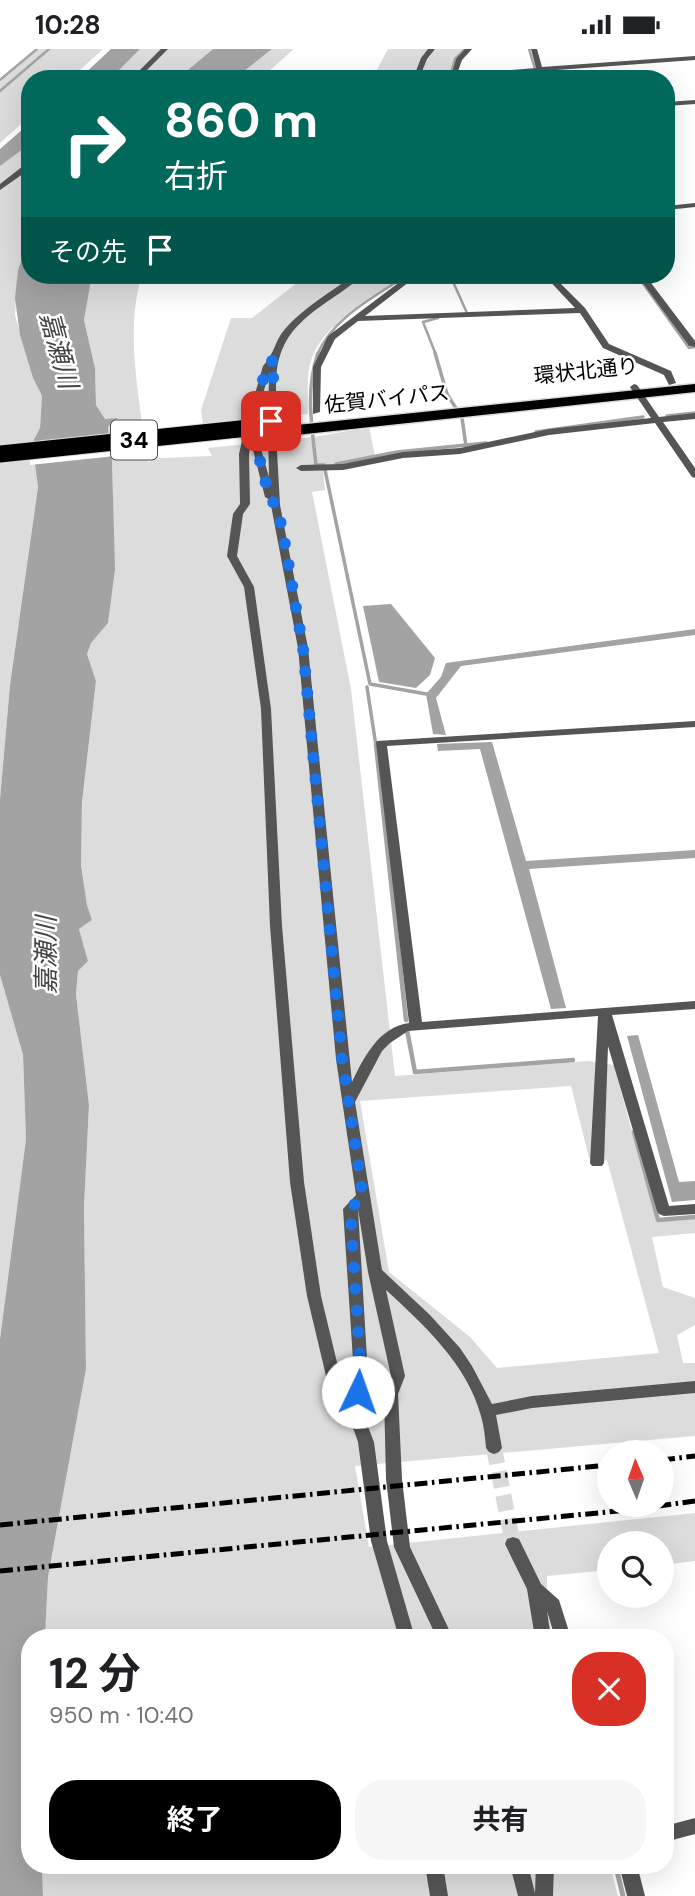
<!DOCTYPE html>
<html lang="ja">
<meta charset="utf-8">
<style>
:root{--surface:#fff;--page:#f6f6f6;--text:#202124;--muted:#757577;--accent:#000}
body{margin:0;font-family:"DM Sans","Noto Sans JP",sans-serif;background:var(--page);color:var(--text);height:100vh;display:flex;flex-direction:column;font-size:26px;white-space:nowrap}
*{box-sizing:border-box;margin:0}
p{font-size:23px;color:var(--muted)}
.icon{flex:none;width:38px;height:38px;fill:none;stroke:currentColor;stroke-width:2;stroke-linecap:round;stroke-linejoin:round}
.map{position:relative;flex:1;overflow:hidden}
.side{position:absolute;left:21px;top:1580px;width:653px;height:245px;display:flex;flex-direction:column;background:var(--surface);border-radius:28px;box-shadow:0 7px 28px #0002}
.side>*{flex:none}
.banner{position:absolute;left:21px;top:21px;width:654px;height:214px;border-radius:28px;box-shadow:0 7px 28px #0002;background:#00695c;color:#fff;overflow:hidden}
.needle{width:46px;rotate:358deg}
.buttons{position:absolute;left:597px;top:1391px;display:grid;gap:14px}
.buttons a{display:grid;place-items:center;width:77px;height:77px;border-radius:50%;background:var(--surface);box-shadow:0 7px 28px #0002;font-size:35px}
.pin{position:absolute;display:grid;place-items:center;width:60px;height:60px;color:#fff;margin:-30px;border-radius:14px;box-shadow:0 4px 10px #0006}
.me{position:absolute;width:77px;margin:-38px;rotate:3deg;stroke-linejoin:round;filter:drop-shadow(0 0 5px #0008)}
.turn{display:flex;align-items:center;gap:24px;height:147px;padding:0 28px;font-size:32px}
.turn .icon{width:91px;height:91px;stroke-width:2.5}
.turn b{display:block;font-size:49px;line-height:60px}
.then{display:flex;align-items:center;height:66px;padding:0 28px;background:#0003;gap:14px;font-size:26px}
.round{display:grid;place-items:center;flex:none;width:74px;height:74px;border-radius:28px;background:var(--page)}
.headline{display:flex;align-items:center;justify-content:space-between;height:119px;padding:0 28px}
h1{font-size:42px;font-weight:700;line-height:52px}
.cta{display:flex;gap:14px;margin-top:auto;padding:14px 28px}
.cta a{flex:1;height:80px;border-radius:28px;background:var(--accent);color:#fff;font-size:28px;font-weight:700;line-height:80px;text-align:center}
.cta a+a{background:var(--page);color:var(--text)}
.status{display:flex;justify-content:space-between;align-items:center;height:49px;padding:0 35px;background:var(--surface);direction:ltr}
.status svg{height:19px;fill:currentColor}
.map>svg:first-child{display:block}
</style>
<div class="status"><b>10:28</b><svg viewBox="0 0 49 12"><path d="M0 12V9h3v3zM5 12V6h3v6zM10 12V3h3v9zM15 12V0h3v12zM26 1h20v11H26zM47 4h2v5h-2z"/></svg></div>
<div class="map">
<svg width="695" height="1847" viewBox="0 0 695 1847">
<rect width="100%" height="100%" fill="#fff"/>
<g fill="#dcdcdc" fill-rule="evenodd">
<path d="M39 0H103L70 30H30V67L0 94V33Z"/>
<path d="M123 0H213L177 30H94Z"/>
<path d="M272 0H294L260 30H234Z"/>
<path d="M388 0H463L454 10 447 30H372Z"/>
<path d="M30 95V185L18 221 15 266 33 329 42 347 40 379 32 394 38 438 10 636 0 750V117Z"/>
<path d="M92 226H142C124 282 140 355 148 413L160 409 212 407 208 399 314 388 369 378 375 407 337 414 323 421 325 441 312 443 351 640 395 1027 588 1012 614 1016 656 1171 695 1169V1184L652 1188 663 1238 695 1249V1276L677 1286 683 1314H695V1387L355 1417 369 1498 695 1464V1512L662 1516V1494H609V1521L547 1527V1562L553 1589H45L48 1528 86 1320 84 1158 89 1056 76 945 78 922 88 912 79 880 92 871 87 856 81 816 82 753 96 632 87 605 91 594 108 574 110 554 113 465 112 412 108 378 117 370H105L96 356 95 319 84 271ZM571 1037 589 1109 607 1111 659 1304 497 1319 470 1288 389 1223 360 1052Z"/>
<path d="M307 226H405C372 249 321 274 310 315 306 330 309 349 308 365L203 375 201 361 231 269H252Z"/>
<path d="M0 926 23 1006 26 1090 0 1290Z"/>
<path d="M42 1817H610L618 1847H43Z"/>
</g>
<g fill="#a3a3a3">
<path d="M111 0H140L110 30H79Z"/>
<path d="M213 0H272L234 30H177Z"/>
<path d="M30 74V95L0 117V100Z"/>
<path d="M30 185V226H92L84 271 95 319 96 356 105 370 118 369 108 378 112 412 115 520 108 574 91 594 87 605 96 632 82 753 81 816 87 856 92 871 79 880 88 912 78 922 76 945 89 1056 84 1158 86 1320 48 1528 45 1589H30V1816L42 1817 43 1847H0V1290L26 1090 23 1006 0 926V750L10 636 38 438 32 394 40 379 42 347 33 329 20 286 15 249 18 221Z"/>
<path d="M391 555 435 609 430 626 416 639 379 633 363 557Z"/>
<path d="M695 580V586L461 617 436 649 446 686 433 685 426 645 441 628 446 614Z"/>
<path d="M492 693 526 812 695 801V809L529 820 566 959 551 960 480 700 438 702 437 695Z"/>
<path d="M638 986 679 1133 695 1132V1151L672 1153 627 987Z"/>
</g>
<path fill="#fff" d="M113 388 115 407 30 416 29 397Z"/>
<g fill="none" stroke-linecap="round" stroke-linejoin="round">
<g stroke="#a3a3a3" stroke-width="2.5">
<path d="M529 0 535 20"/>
<path d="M536 23 538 30"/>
<path d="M449 30 455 10 465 0"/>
<path d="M0 31 37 0"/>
<path d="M0 42 49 0"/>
<path d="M450 226 467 264"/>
<path d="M637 226 689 299 695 298"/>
<path d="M317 306C333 268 375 248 407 226"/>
<path d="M436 306 423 273 438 269"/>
</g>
<g stroke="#a3a3a3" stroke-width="3.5">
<path d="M318 304C305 341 312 378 316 416H324L370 635 432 646"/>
<path d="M435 304 447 345 462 369 466 397"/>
<path d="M667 367 695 364"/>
<path d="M536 383 643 368"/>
<path d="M336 415 397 403 486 394"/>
<path d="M367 638 376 697"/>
</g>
<g stroke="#a3a3a3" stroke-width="4.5">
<path d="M376 696 406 971"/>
<path d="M407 981 415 1023 573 1011"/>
<path d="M634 1083 658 1171 695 1168"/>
</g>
<path stroke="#a3a3a3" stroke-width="5" d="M617 1822 623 1847"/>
<path stroke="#d9d9d9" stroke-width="16" stroke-dasharray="16 8" stroke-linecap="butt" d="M494 1399 513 1495"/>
<g stroke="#dbdbdb" stroke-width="3">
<path id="highway" d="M695 335V343L268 389 260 384 268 379Z"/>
</g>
<g fill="#555" fill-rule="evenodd">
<path d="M161 0H168L138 30H131Z"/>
<path d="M428 0H435L427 10 419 30H413L421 9Z"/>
<path d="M465 0H472L462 11 457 25 536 19 531 0H537L542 18 695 7V11L543 22 545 30H539L537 23 450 30 456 10Z"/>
<path d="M695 51V55L667 57V53Z"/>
<path d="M27 114H30V120L0 141V135Z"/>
<path d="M695 154V158L667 161V157Z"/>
<path d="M354 226H363C334 253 290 267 279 310 274 326 277 358 276 376L272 379 268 376 269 324 252 383 259 393 269 428 268 384 272 381 276 384 280 456 308 599 352 1033C364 1008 379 978 409 974L376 694 377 692 695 672V678L387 697 422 973 695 952V960L612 966 669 1157 695 1155V1165L664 1167 659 1165 657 1162 608 997 604 1114 602 1117H592L590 1114 598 967 408 982 390 994 382 1002 355 1053 382 1221 430 1266 460 1299 472 1317 492 1355 532 1347 695 1332V1344L532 1359 496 1366 502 1399 499 1403 494 1405 489 1403 486 1399C485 1388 484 1377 481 1367 467 1315 424 1276 386 1241L405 1327 398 1345 402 1430 410 1498 453 1589H437L394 1498 386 1430 384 1345 391 1327 368 1223 358 1160 368 1326 361 1360 374 1393 387 1492 415 1589H399L371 1492 358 1393 347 1362 327 1331 307 1247 290 1133 270 877 261 660 244 538 227 507 233 465 240 455 239 405 244 383 263 317C275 304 275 291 285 280 304 258 331 243 354 226ZM251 393 265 448 270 451 298 599 336 1010 356 1146 343 1160 354 1326 350 1343 341 1330 321 1247 304 1133 282 877 271 660 254 538 237 507 243 465 250 455 249 405Z"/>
<path d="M409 226H418L365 267 575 259 544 226H552L585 259 609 295 671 322 676 334 669 336 664 326 603 299 580 264 358 272 335 290 321 318 320 363 313 365V318L328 287Z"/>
<path d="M637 226H645L695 292V298L689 297Z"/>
<path d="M634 335 637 336 659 368 695 364V370L663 373 695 419V429L692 428 655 374 549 386 460 405 403 409 343 421 301 422 296 419 301 416 343 415 403 403 460 399 549 380 651 369 630 338Z"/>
<path d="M513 1488 519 1490 541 1535 559 1551 571 1589H555L547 1562 551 1589H535L527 1540 505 1495 507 1490Z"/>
<path d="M695 1769V1785L665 1793V1777Z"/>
<path d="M425 1816H443L448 1847H430Z"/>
<path d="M510 1816H528L535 1844 536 1816H554L553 1847H518Z"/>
<path d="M619 1816H637L645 1847H627Z"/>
</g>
<use href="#highway" fill="#000" fill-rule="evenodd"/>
<g stroke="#000" stroke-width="5" stroke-dasharray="13 4.5 2.5 4.5" stroke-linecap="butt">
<path d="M662 1411 695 1407"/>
<path d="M0 1476 609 1416"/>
<path d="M0 1522 628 1461 695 1452"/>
</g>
<g stroke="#dbdbdb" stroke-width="19" stroke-linecap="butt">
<path id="highway-bridge" d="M0 405 268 377"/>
</g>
<use href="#highway-bridge" stroke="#000" stroke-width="17"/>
</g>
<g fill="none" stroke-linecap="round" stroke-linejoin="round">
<path stroke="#1a73e8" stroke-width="12" stroke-dasharray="0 21.6" d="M271 372 274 310 267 317 248 383 255 393 269 446 275 456 282 478 303 599 342 1010 363 1147 350 1160 361 1325 358 1343"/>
</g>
<g text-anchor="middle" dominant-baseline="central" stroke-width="5" stroke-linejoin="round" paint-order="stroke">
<g font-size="21" fill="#000" stroke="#fff">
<text transform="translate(586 322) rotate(-6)">環状北通り</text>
<text transform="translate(387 350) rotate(-6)">佐賀バイパス</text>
</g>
<rect fill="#fff" stroke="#4c4c4c" stroke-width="2" x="111" y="371.5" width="46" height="39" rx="5"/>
<g font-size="23" font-weight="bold" fill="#000">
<text x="134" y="391">34</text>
</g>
<g font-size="26" font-style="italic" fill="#444" stroke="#fff">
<text transform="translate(59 301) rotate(75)">嘉瀬川</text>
<text transform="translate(46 906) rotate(-90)">嘉瀬川</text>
</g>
</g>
</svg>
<div class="buttons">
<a><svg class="needle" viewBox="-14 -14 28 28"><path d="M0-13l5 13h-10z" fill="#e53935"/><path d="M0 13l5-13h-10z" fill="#757577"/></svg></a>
<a><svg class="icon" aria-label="search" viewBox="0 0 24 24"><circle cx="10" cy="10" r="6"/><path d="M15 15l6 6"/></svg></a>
</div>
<div class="pin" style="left:271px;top:372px;background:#d93025"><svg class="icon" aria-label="arrive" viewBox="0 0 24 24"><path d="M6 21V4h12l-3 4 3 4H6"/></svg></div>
<svg class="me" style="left:358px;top:1343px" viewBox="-20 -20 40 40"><circle r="19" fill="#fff"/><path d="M0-13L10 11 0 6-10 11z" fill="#1a73e8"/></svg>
<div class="banner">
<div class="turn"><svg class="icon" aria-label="right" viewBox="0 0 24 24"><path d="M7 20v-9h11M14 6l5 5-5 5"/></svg><div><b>860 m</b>右折</div></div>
<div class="then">その先<svg class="icon" aria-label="arrive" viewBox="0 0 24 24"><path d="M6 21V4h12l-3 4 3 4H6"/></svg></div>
</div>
<section class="side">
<div class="headline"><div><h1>12 分</h1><p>950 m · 10:40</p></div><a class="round" style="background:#d93025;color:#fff"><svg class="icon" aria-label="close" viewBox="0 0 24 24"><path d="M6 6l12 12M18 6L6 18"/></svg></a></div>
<div class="cta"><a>終了</a><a>共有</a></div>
</section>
</div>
